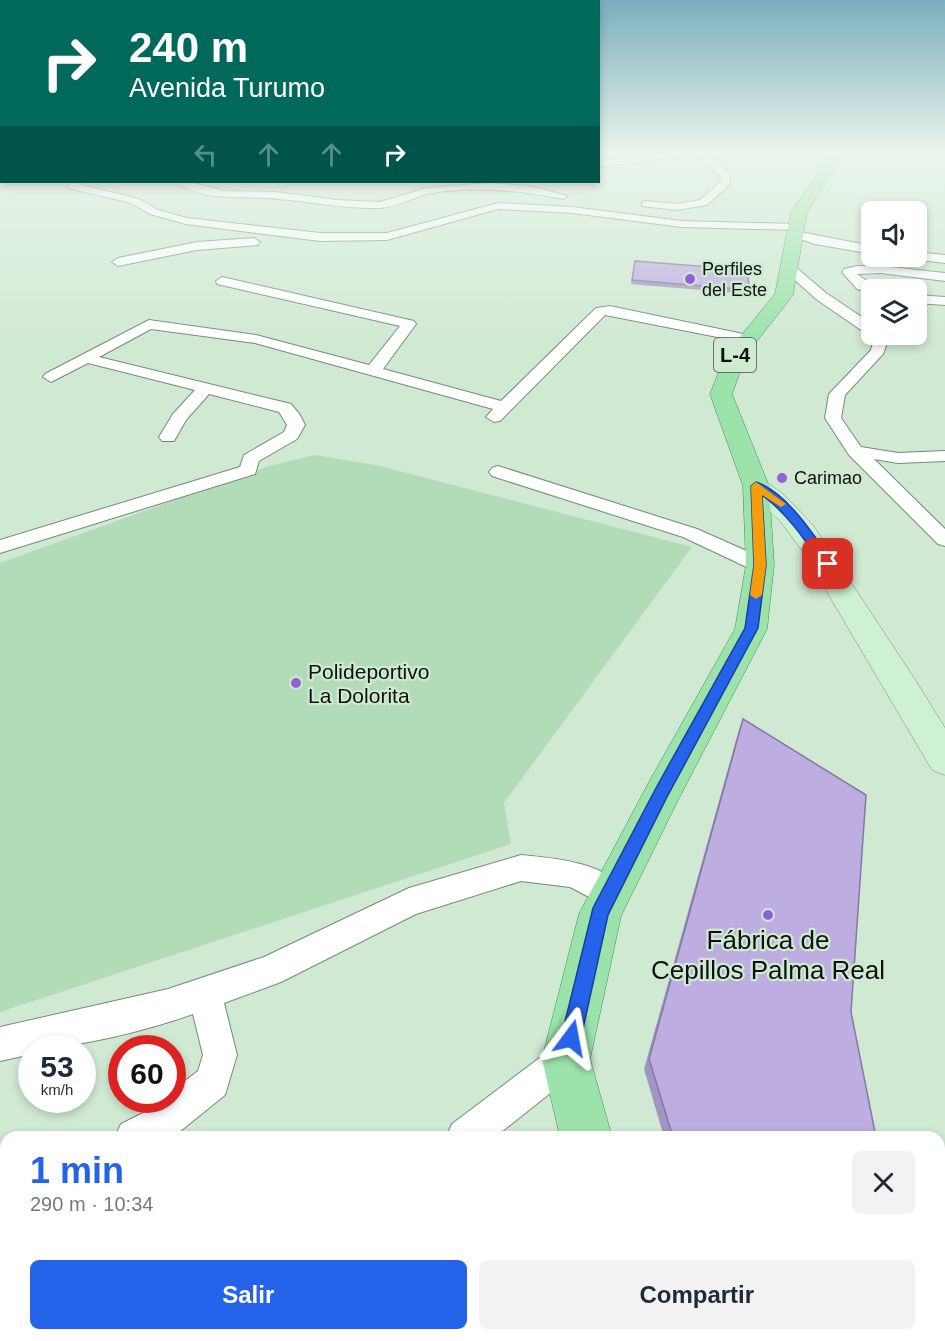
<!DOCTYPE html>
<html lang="es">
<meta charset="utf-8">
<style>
:root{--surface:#fff;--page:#f2f2f3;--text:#1f2937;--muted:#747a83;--accent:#2563eb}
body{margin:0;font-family:Arial,sans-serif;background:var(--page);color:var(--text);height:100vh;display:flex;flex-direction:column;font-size:22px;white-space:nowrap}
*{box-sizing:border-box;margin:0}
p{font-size:20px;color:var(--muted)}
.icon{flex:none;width:33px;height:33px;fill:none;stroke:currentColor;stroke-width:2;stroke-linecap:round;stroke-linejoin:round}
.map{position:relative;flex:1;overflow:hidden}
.panel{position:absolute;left:0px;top:1131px;width:945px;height:210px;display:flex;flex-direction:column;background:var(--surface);border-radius:18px 18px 0 0;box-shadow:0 3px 9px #0003}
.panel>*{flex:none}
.top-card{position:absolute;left:0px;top:0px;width:600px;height:183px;box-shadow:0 3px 9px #0003;background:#00695c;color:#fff;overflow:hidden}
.tools{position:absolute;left:861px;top:201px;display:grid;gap:12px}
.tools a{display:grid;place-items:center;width:66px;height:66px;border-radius:9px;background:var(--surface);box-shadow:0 3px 9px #0003;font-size:30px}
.speed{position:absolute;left:18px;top:1035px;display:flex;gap:12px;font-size:30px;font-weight:700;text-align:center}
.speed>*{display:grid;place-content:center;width:78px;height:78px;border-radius:50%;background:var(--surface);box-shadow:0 3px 9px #0003;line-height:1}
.speed small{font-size:15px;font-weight:400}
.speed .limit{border:9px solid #d22;background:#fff;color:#111}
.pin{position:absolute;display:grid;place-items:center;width:51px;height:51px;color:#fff;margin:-26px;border-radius:12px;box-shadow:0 3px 9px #0006}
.me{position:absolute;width:66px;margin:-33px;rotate:13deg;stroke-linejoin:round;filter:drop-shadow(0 0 4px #0008)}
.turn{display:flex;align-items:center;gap:21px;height:126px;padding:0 30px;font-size:27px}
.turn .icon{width:78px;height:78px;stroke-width:2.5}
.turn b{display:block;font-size:42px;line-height:51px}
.lanes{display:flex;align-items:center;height:57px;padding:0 30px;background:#0003;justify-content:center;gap:30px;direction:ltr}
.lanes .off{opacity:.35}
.round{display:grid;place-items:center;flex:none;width:63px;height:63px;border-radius:9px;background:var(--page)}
.headline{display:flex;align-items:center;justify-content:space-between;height:102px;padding:0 30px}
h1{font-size:36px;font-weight:700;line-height:45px;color:var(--accent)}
.action{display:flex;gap:12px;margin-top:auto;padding:12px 30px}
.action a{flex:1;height:69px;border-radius:9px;background:var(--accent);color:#fff;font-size:24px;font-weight:700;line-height:69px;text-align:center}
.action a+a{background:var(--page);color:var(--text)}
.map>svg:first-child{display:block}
</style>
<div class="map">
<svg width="945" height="1341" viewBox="0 0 945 1341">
<rect width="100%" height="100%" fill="#d0e9d3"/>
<path fill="#b2dcb7" d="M315 455 376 465 692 547 504 803 511 844 0 1012V563L269 466Z"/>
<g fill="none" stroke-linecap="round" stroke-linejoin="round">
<g stroke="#758b77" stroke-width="2">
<g id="street">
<path d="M663 153H689L684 156 598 167V161Z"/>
<path d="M697 153H707L730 174V184L707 205 677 210 642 206V202L646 201 677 204 700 200 721 181V177Z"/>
<rect x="0" y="159" width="2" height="6"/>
<path d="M69 182H79L78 184 139 199 158 210 187 218 320 233H387L498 203 572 207 682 221 796 224 802 227 796 230 682 227 572 213 498 209 387 240 320 241 186 224 150 214 131 203 68 188Z"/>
<path d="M177 182H190L224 191 276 192 337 200 380 202 427 188 490 183 529 186 568 196 563 199C519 190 472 185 427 194 411 198 395 208 379 208 345 209 312 202 279 199 248 195 202 203 177 182Z"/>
<path d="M795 231 872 246V254L815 244 791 236 789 234Z"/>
<path d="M254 238 260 242 258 245 197 250 118 266 112 262 118 258 197 242Z"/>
<path d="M916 252 945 255V263L912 259 910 256H916Z"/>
<path d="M789 264 793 265 826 293 872 324V334H887L889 338 883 354 845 395 841 418 861 447 898 453 945 451V461L898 463 874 459 945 529V546L938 544 849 455 825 418 829 394 871 350 874 339 816 299 785 271 783 268Z"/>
<path d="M857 266H881L945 273V281L881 273 857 274C864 280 872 283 878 290H872V294L857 289 842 272 844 269Z"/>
<path d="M222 277 414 321 416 324 383 369 501 401 596 308 610 306 748 335 755 339 748 343 605 315 500 421 494 422 486 417 493 409 255 343 151 329 99 357 291 404 300 415 305 425 297 439 259 461 255 474 0 553V540L240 467 244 455 284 432 287 425 279 412 209 394 186 420 174 441H162L159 437 173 414 195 390 88 363 51 382 43 377 45 374 149 320 256 335 369 365 400 326 217 284 216 281Z"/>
<path d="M916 295 945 297V305L916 303Z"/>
<path d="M498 466 697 529 767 560 771 565 767 570 760 572 753 570 683 537 492 476 489 472 492 468Z"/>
<path d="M521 855C552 858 611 862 625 894L621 904 610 908 570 887 521 881 416 914 281 982 224 1003 237 1055 225 1095 173 1137H115L121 1124 147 1111 161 1100H172V1091L198 1071 203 1055 193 1014C148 1030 78 1048 32 1048V1054L0 1061V1027L168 989 264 957 409 888Z"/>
<path d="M566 1041 578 1047 584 1059 578 1071 495 1137H446L452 1124 554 1047Z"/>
<path d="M6 1178V1216L0 1218V1180Z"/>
<path d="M198 1335H245L243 1341H196Z"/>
</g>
</g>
<g stroke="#758b77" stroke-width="1">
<path id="secondary" d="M756 478 765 481 783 494 813 525 916 681 945 728V775L932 770 804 553 780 521 743 486 747 481Z"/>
</g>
<g stroke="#3e8e4f" stroke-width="1">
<g id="primary">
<path d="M833 153H845L807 212 793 295 746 355 732 394 769 486 774 565 767 629 677 802 621 916 590 1059 612 1137H560L542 1059 579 914 649 782 735 629 746 565 743 486 710 394 726 354 775 294 791 212Z"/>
<path d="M608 1335H666L668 1341H608Z"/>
</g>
</g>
<use href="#street" fill="#fff" fill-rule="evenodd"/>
<use href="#secondary" fill="#cef1d5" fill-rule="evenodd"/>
<use href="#primary" fill="#9ce3ab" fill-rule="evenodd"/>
</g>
<g fill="#a395c2">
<path d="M635 261 749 290 748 294 631 284Z"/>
<path d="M743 719 851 1012 876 1137H664L644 1069 738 733Z"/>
<path d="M723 1335H939L945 1341H725Z"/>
</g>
<g fill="#bdade1" stroke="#84799e" stroke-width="1.5">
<path d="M635 261 748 270 749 290 632 280Z"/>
<path d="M743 719 866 795 851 1012 876 1137H673L649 1059Z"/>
<path d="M939 1300 945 1314V1341H734L732 1335H939Z"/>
</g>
<linearGradient id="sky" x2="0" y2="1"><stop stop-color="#7baebe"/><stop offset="0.45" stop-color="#eaf5eb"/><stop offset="1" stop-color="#eaf5eb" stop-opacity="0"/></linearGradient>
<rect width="945" height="341" fill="url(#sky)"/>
<path fill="#2563eb" stroke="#184099" stroke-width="1.5" d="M756 482C787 492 816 538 834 564L828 568 823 567C805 540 788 514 762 495L766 565 758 628 667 797 608 915 581 1038 578 1045 571 1048 564 1045 561 1038 593 908 656 788 745 628 754 565 751 486Z"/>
<path fill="#f59e0b" d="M756 482 786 504 781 507 762 495 766 565 762 595 756 599 750 595 754 565 751 486Z"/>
<g fill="#9061db" stroke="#d0e9d3" stroke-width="2">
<circle cx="690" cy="279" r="6"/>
<circle cx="782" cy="478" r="6"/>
<circle cx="296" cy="683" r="6"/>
<circle cx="768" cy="915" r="6"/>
</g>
<g text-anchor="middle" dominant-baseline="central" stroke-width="4.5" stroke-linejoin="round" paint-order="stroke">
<g font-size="18" fill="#0b130c" stroke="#d0e9d3" text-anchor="start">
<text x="702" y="269">Perfiles<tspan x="702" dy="21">del Este</tspan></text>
<text x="794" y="478">Carimao</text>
</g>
<rect fill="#d0e9d3" stroke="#465348" stroke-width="1.5" x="714" y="338" width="42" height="34" rx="4.5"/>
<g font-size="20" font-weight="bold" fill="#0b130c">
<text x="735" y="355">L-4</text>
</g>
<g font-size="21" fill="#0b130c" stroke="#d0e9d3" text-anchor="start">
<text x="308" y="671">Polideportivo<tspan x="308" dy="24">La Dolorita</tspan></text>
</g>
<g font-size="26" fill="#0b130c" stroke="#d0e9d3">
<text x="768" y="940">Fábrica de<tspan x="768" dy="30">Cepillos Palma Real</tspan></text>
</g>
</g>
</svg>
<div class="tools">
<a><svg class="icon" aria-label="sound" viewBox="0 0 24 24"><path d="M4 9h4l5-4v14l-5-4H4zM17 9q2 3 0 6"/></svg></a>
<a><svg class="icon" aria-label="layers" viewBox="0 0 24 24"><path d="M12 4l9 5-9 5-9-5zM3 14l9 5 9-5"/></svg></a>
</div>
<div class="speed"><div>53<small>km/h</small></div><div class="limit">60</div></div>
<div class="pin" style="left:828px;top:564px;background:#d93025"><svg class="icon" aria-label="arrive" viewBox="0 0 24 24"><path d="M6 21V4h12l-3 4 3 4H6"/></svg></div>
<svg class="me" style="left:571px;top:1038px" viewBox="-20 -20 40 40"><path d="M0-17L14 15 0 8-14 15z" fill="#2563eb" stroke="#fff" stroke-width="4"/></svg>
<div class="top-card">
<div class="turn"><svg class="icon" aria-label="right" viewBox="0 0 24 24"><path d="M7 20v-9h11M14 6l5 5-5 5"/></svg><div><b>240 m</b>Avenida Turumo</div></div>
<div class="lanes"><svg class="icon off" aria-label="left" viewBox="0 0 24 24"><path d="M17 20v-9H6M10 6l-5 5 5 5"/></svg><svg class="icon off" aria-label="ahead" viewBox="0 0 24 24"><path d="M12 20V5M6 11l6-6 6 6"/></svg><svg class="icon off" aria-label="ahead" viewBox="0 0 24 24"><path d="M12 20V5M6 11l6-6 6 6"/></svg><svg class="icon" aria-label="right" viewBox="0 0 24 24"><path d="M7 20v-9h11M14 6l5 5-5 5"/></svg></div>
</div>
<section class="panel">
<div class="headline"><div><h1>1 min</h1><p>290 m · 10:34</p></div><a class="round"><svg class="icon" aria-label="close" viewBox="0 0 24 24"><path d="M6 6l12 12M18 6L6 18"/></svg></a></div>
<div class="action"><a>Salir</a><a>Compartir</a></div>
</section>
</div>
